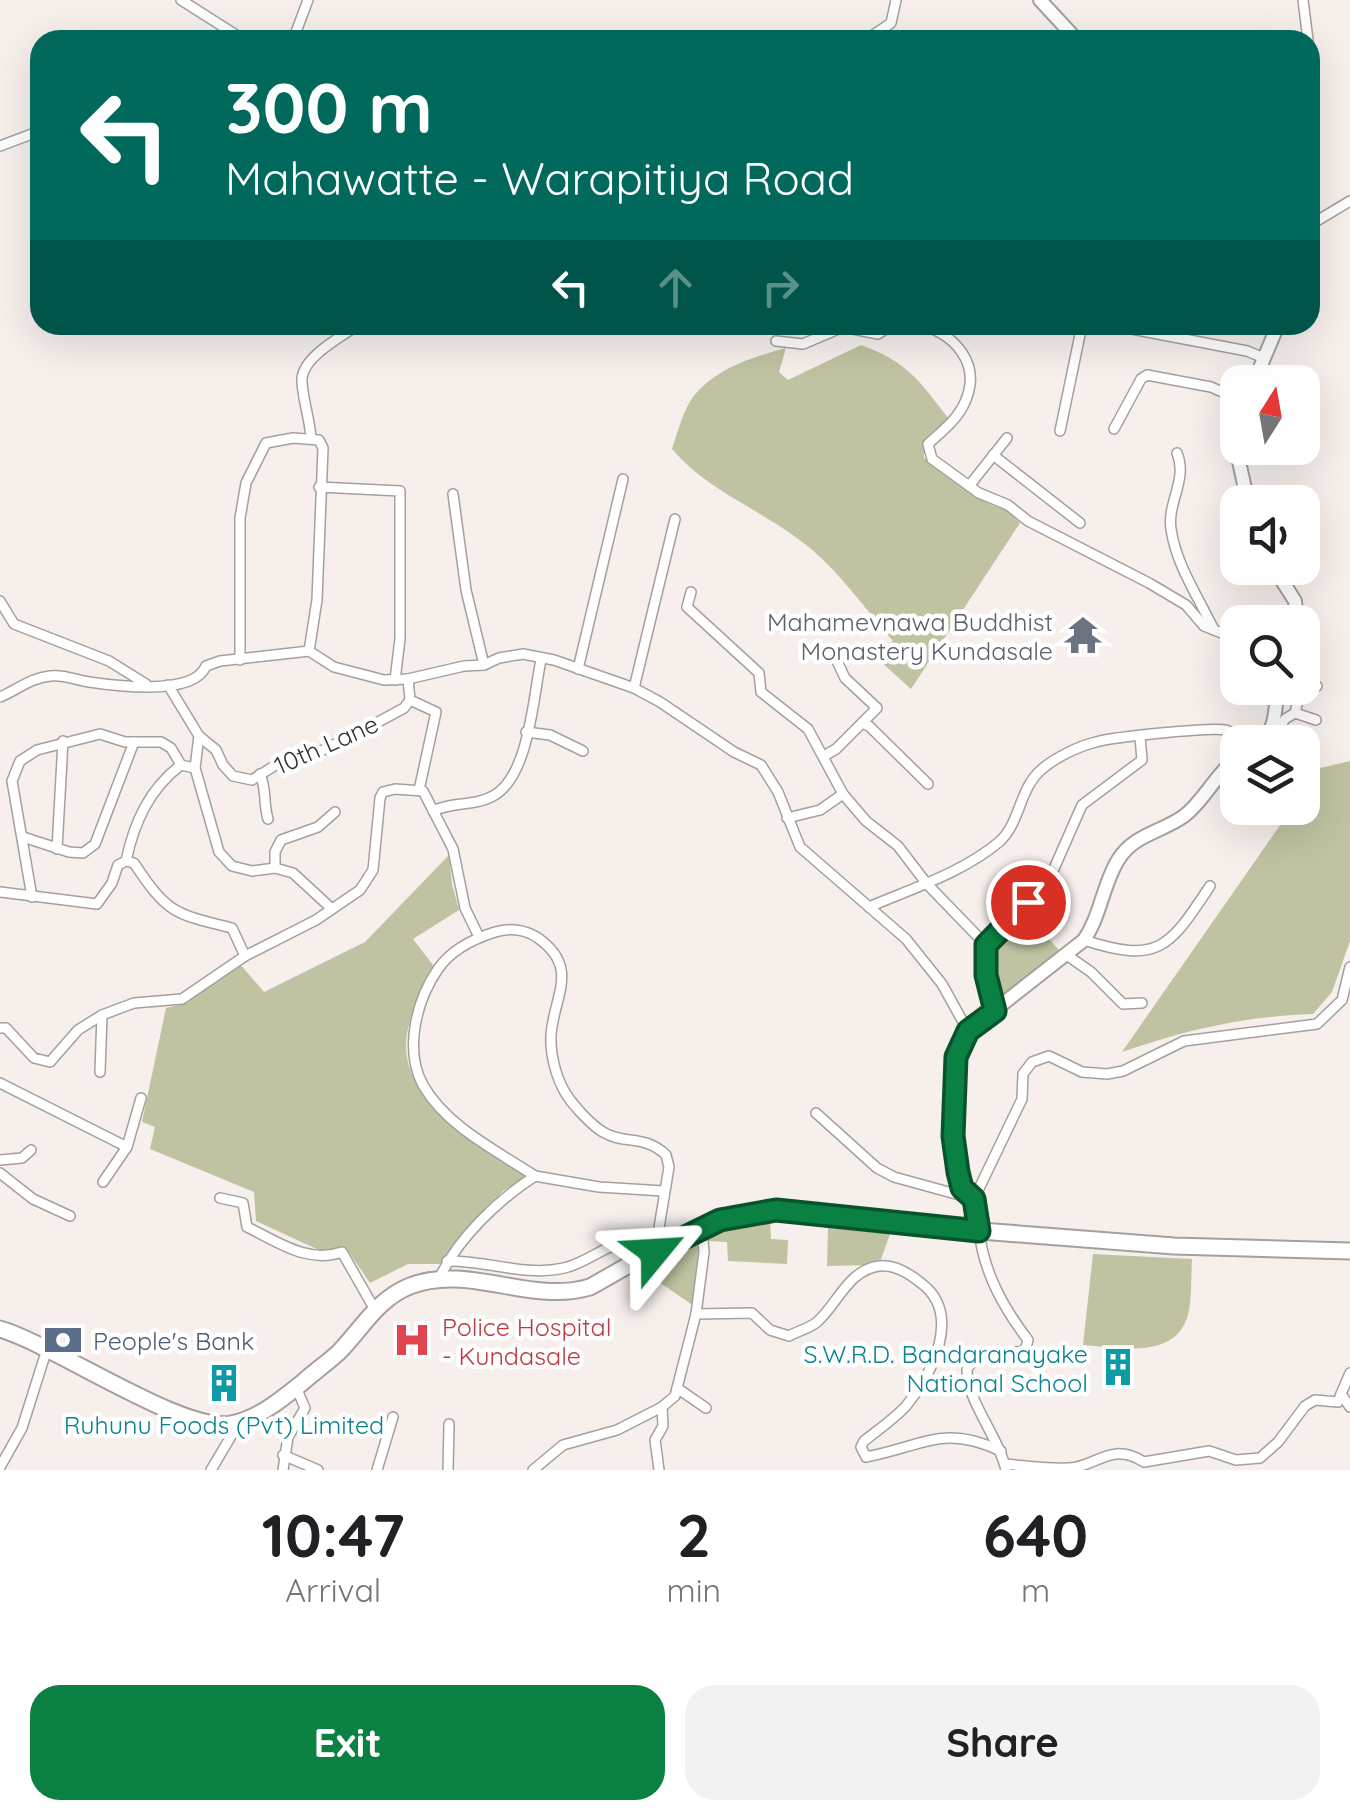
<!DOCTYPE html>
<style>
:root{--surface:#fff;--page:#f2f2f2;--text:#202124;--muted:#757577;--accent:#0b8043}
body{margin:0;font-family:Quicksand,sans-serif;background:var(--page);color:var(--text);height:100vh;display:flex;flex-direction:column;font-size:38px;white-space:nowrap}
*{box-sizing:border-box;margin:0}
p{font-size:32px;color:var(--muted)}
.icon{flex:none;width:55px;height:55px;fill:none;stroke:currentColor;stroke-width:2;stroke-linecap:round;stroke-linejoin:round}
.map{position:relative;height:1470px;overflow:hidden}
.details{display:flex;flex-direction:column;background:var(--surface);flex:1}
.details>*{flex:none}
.hud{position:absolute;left:30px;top:30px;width:1290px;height:305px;border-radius:30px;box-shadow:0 10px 40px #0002;background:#00695c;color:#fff;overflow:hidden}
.needle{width:65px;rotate:11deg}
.buttons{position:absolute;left:1220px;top:365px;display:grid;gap:20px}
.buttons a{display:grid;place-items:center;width:100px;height:100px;border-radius:20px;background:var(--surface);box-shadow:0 10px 40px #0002;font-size:50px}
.pin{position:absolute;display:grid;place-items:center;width:85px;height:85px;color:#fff;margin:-42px;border:5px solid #fff;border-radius:50%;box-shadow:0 2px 10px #0007}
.me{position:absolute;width:110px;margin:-55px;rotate:63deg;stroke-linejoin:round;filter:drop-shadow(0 0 8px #0008)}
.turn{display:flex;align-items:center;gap:35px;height:210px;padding:0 30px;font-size:45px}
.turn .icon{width:130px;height:130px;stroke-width:2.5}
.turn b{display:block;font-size:70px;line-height:85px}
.lanes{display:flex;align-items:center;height:95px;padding:0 30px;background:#0003;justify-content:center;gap:50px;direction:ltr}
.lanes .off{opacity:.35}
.eta{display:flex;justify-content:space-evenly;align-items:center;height:170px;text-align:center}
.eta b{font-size:60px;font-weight:800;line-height:70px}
.cta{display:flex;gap:20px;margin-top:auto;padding:20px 30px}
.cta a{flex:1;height:115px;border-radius:30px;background:var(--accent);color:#fff;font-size:40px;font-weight:800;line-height:115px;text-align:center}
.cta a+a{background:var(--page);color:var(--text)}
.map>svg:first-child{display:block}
</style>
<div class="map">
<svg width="1350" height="1470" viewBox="0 0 1350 1470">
<rect width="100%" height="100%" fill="#f6efec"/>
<g fill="#bfc3a1">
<path d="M861 345C906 361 920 381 948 418L924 441V458L991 505 1007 510 1020 523 911 689 871 653 893 641C867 611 841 574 810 548 767 512 708 492 672 449 679 429 684 405 699 390 721 367 756 356 786 348L779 372 788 380Z"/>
<path d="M1350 761V941L1332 992 1313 1014C1247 1016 1185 1030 1122 1052L1292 808H1302L1303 793 1320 768Z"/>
<path d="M449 855 452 884 459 910 413 939 433 965C423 989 406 1019 406 1045 406 1106 484 1147 527 1177L503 1191 441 1264H408L370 1283 346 1248 321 1251 256 1221 254 1192 150 1149 155 1127 142 1122 166 1008 187 1003 240 964 264 992 365 942Z"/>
<path d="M1025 913 1061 952 997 1005 989 974 991 945Z"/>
<path d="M770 1219 771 1239 788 1240 787 1264 728 1261 727 1242 707 1241 706 1236Z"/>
<path d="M828 1228 890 1234 880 1262 872 1265 827 1266Z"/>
<path d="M693 1240 698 1247 694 1306 640 1269Z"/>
<path d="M1093 1254 1192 1259C1191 1277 1192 1298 1188 1315 1175 1361 1117 1347 1083 1345Z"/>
</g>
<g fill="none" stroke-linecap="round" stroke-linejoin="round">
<g stroke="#a6a09d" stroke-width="12">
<g id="street">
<path d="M181 0 244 40"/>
<path d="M1303 0 1308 40"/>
<path d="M293 40 308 0"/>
<path d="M866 40 891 23 896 0"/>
<path d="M1310 53V64"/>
<path d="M0 146 40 131"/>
<path d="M1310 225 1350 201"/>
<path d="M920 325C955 334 982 364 965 402 958 419 941 432 928 444L932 459 979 493 1008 505 1028 521 1149 583 1186 605 1204 626 1232 637 1238 644"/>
<path d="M1111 325 1247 351 1264 358"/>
<path d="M776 341 803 344 843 327 878 334 892 325"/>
<path d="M1114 429 1141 379 1147 375 1211 387 1238 399"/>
<path d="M1060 431 1082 325"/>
<path d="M311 439C310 419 303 401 302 382 300 358 341 337 358 325"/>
<path d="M1177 453C1188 480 1167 502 1171 529 1176 565 1199 598 1214 630"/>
<path d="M993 455 1080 523"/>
<path d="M969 486 1007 438"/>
<path d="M319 487 400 491V639L395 680"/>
<path d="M453 494 466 590 484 665"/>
<path d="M1232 569 1229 530 1238 529"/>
<path d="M691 592 687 607 759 673 761 692 808 729 843 794 866 821 898 846 927 884 986 945V975L995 1011"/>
<path d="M0 601 14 624 109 661 146 684"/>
<path d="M240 660V518L246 483 266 443 293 438 319 440 323 448 317 600 309 651"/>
<path d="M837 661 845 678 877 708 862 723"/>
<path d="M578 669 623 479"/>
<path d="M408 679 464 666 484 665 499 658 523 654 554 660 634 688 660 702 734 752 761 765 778 792 800 847 906 939 942 984 968 1031"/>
<path d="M1302 684 1307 668"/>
<path d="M168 685 199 736 216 750 223 765 233 776 252 780 282 761 323 750 356 734 404 708 410 700"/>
<path d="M634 688 675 519"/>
<path d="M1301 689 1317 686"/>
<path d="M0 697C17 690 30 678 50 676 64 674 75 680 89 682 116 686 194 696 206 666L220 661 309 651 334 667 384 680 408 679 410 700"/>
<path d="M410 700 436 712 419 790"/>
<path d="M1295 713 1316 720"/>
<path d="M526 732 550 735 583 751"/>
<path d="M1270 735 1276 734 1285 719 1295 713 1301 688"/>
<path d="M199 736 195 768 219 852 232 866 252 871 275 868 293 873 332 909"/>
<path d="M1271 737 1297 742"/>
<path d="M824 756 836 749 862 723 869 726 928 784"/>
<path d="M260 774C267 790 263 803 268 819"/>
<path d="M433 811C453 801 473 807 493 796 529 777 533 698 541 660"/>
<path d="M787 818 820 810 843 794"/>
<path d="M23 837 69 852 83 853 95 844 134 742"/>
<path d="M57 849 63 741"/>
<path d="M126 861C134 823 149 789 181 765"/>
<path d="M275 868V852L281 840 318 827 335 812"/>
<path d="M0 892 97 904 112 883 118 865 126 861 134 863C167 913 174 914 232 928L245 956"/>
<path d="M32 897 12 781 20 761 37 750 100 734 125 742H161L171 748 181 765 195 768"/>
<path d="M869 907C913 888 962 873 999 842 1020 824 1019 789 1041 770 1054 758 1079 746 1096 742 1112 737 1211 727 1226 730 1232 732 1240 739 1245 742"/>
<path d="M1084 940C1160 965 1170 946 1210 886"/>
<path d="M986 945 1049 880 1082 805 1142 760 1140 737"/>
<path d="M1068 956 1091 972 1123 1004 1142 1003"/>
<path d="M0 1028H6L34 1058 50 1062 78 1030 102 1015 134 1003 182 999 245 956 316 920 360 890 373 870 380 798 383 792 395 789 423 791 453 849 465 908 479 937"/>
<path d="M100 1072 102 1015"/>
<path d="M0 1083 127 1147 141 1098"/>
<path d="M816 1113 877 1168 894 1177 974 1199 1022 1099 1023 1074 1032 1062 1049 1056 1082 1072 1107 1074 1123 1071 1184 1041 1317 1024 1342 1000 1350 967"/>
<path d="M0 1160 22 1158 31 1150"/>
<path d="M0 1173 33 1199 70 1216"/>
<path d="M535 1176C497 1151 446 1126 423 1085 404 1050 416 1001 438 969 451 950 473 939 495 932 509 928 525 929 538 938 580 968 554 995 551 1035 550 1054 556 1078 566 1094 573 1105 591 1125 603 1132 624 1145 644 1134 666 1155L669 1167 655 1252"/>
<path d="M103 1182 127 1147"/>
<path d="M220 1198 243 1203 247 1227C278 1242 308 1264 342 1252L375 1310"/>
<path d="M979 1231C984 1273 1003 1307 1028 1340L1025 1351 976 1357 967 1369C966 1400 999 1437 1006 1470"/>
<path d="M447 1261C486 1260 525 1277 564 1268 598 1260 626 1223 655 1252"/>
<path d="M439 1279C457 1239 498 1200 535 1176L599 1187 664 1191"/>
<path d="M696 1314 752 1313 770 1330 789 1336C798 1331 810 1328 817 1322 837 1305 848 1270 879 1266 894 1264 910 1274 921 1283 963 1314 932 1375 906 1406 894 1419 878 1430 864 1441L861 1447 866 1457C924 1446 942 1424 1001 1451"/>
<path d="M1350 1373 1341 1394 1350 1407"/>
<path d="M677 1388 706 1408"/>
<path d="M283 1455 318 1470"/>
<path d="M1005 1464C1026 1466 1048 1469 1069 1468 1097 1467 1110 1441 1144 1462L1209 1451 1236 1460 1260 1458 1278 1442 1305 1406 1315 1400 1338 1402 1341 1394"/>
<path d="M0 1467 22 1428 47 1349"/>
<path d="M211 1470 240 1421"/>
<path d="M283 1470 288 1437 305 1408 296 1387"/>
<path d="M377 1470 393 1417"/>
<path d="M448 1470 449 1424"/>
<path d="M533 1470 563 1445 617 1430 662 1407 675 1396 696 1314 704 1252 703 1241 696 1230"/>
<path d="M659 1470 655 1440 663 1426 662 1407"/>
</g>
</g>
<g stroke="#a6a09d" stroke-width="16">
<g id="secondary">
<path d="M1040 0 1077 40"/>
<path d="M1254 382 1278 325"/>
<path d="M1238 433 1236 448 1248 502"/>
<path d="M1274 568 1295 601 1297 622"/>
<path d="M1259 742C1279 728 1273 709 1279 688"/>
<path d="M979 1231C978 1222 978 1207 974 1199 968 1187 961 1189 958 1173 950 1137 948 1061 968 1031L1084 940C1101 915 1103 884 1118 860 1134 834 1162 832 1184 816 1205 800 1215 774 1238 758"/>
</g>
</g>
<g stroke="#a6a09d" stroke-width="19">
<path id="highway" d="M0 1329C55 1345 182 1433 231 1424 258 1419 282 1399 303 1382 314 1372 327 1363 338 1353 362 1329 377 1299 410 1286 469 1263 530 1305 590 1287 648 1255 708 1214 776 1210L955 1229 1174 1246 1350 1251"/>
</g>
<use href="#street" stroke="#fff" stroke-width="9"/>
<use href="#secondary" stroke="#fff" stroke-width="12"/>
<use href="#highway" stroke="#fff" stroke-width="15"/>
</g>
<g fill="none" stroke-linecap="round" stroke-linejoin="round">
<g stroke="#07532c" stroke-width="25">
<path id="route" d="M655 1252 720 1220 776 1210 979 1231 974 1199 962 1188 958 1172 953 1136 956 1057 968 1031 995 1011 986 975V945L1028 902"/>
</g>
<use href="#route" stroke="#0b8043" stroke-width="18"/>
</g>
<defs>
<g id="temple-bare" transform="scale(3)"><path d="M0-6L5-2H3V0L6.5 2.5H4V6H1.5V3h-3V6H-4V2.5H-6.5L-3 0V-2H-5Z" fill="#6b7280" stroke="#fff" stroke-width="2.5" paint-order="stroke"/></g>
<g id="bank-bare" transform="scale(3)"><path d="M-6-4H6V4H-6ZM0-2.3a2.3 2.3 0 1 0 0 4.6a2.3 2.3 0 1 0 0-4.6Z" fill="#5c6f8a" stroke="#fff" stroke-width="2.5" paint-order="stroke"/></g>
<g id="hospital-bare" transform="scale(3)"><path d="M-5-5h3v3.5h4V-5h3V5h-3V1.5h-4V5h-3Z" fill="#e0444e" stroke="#fff" stroke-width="2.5" paint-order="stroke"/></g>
<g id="building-bare" transform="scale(3)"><path d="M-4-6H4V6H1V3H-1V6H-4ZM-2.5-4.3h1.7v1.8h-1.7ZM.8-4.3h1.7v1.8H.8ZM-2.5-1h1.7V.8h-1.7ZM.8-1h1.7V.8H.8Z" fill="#0f9aa8" stroke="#fff" stroke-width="2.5" paint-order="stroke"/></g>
</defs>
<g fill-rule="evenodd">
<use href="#temple-bare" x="1083" y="635"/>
<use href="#bank-bare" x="63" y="1340"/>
<use href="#hospital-bare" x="412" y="1340"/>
<use href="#building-bare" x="1118" y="1367"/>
<use href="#building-bare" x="224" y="1383"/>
</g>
<g text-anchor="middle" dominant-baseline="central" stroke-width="9" stroke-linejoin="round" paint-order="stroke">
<g font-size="25" fill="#5b616d" stroke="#fff" text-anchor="end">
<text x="1053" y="621">Mahamevnawa Buddhist<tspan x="1053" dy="29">Monastery Kundasale</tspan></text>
</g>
<g font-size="25" fill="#343130" stroke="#fff">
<text transform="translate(326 744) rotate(-24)">10th Lane</text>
</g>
<g font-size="25" fill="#be3a42" stroke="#fff" text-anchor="start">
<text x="442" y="1326">Police Hospital<tspan x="442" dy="29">- Kundasale</tspan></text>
</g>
<g font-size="25" fill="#4e5e75" stroke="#fff" text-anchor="start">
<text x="93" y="1340">People's Bank</text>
</g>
<g font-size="25" fill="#0d838f" stroke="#fff" text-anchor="end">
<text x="1088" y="1353">S.W.R.D. Bandaranayake<tspan x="1088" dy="29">National School</tspan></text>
<text x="224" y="1424" text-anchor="middle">Ruhunu Foods (Pvt) Limited</text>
</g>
</g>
</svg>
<div class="buttons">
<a><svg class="needle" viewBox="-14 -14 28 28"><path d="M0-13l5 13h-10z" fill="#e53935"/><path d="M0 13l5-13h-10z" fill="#757577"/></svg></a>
<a><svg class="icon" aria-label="sound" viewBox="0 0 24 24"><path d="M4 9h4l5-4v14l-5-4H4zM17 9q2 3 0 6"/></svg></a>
<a><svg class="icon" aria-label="search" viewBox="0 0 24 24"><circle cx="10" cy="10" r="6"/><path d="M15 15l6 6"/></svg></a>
<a><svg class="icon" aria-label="layers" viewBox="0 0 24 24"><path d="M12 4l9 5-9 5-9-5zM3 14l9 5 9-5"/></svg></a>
</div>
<div class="pin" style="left:1028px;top:902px;background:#d93025"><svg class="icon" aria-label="arrive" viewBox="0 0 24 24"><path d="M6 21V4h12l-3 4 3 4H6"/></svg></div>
<svg class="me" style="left:655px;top:1252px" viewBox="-20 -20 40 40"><path d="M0-17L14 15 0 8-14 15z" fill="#0b8043" stroke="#fff" stroke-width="4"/></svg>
<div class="hud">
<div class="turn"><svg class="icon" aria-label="left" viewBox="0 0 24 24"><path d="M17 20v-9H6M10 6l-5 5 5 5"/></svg><div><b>300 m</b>Mahawatte - Warapitiya Road</div></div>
<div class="lanes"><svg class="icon" aria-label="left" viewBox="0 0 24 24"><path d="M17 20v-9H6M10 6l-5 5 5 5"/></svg><svg class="icon off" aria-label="ahead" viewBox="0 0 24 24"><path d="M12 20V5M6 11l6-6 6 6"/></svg><svg class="icon off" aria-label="right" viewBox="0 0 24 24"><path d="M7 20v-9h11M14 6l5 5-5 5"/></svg></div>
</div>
</div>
<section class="details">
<div class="eta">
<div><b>10:47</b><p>Arrival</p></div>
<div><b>2</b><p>min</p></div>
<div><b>640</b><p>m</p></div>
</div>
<div class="cta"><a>Exit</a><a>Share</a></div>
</section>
